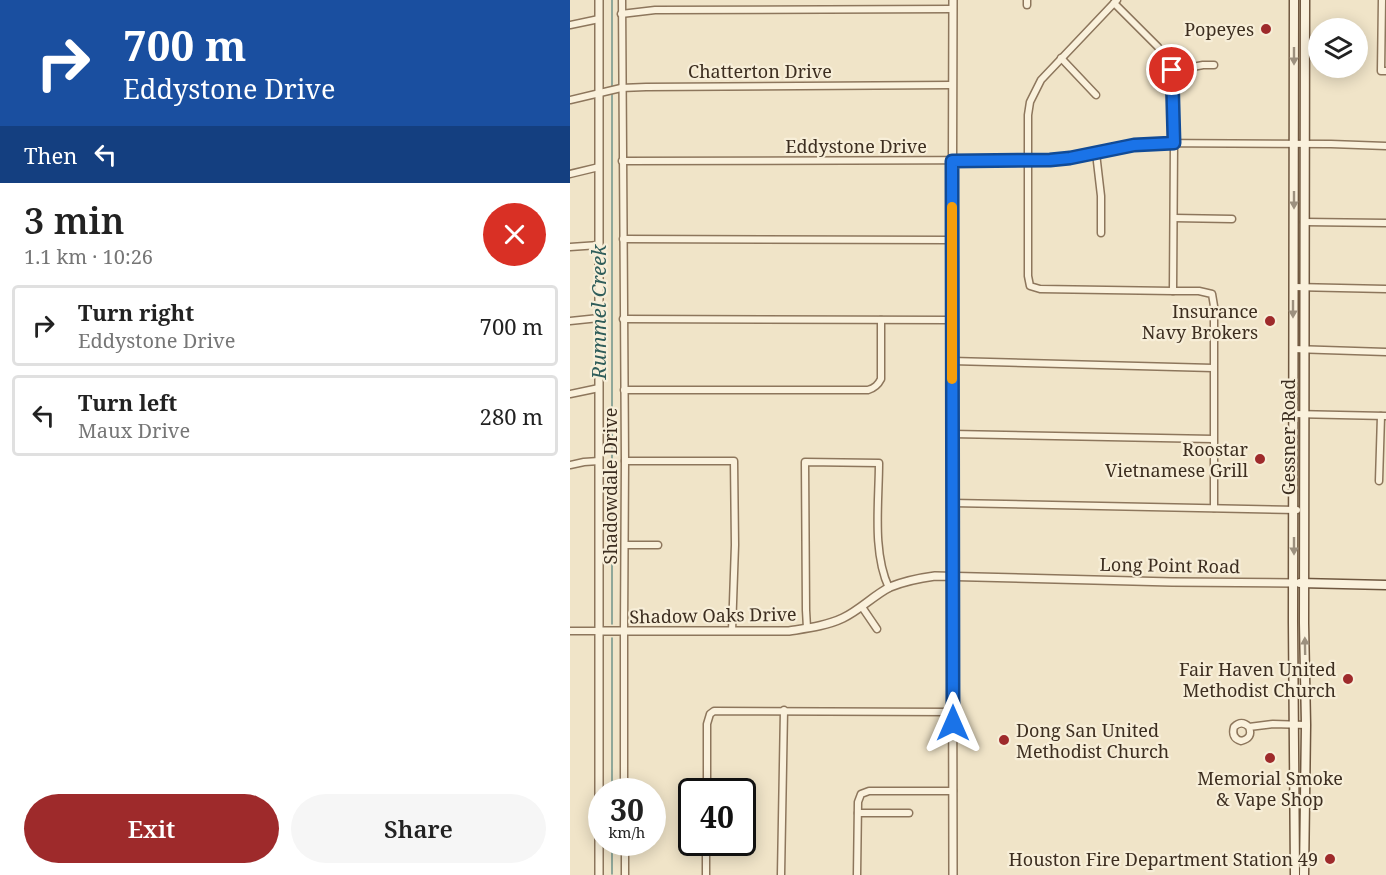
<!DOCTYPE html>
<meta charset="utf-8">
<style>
:root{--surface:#fff;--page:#f6f6f6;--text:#222;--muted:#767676;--line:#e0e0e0;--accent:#9e2a2b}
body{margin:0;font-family:"Noto Serif",serif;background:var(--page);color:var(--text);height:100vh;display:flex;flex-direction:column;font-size:22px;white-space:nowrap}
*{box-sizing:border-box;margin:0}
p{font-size:20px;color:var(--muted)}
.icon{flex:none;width:33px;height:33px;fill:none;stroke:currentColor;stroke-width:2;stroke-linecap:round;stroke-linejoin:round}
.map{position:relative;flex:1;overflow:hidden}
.details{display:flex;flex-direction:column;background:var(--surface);width:570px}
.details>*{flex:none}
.guide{background:#1a4fa0;color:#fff;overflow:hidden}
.fabs{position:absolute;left:738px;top:18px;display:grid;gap:12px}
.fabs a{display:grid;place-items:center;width:60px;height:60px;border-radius:50%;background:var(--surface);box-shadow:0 3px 15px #0003;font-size:30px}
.speed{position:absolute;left:18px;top:778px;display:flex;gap:12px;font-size:30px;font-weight:700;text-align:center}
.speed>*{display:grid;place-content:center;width:78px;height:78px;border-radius:50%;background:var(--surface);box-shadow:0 3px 15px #0003;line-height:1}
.speed small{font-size:15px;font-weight:400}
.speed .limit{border:3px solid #111;border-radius:9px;background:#fff;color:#111}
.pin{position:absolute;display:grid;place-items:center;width:51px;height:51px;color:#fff;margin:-26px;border:3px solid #fff;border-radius:50%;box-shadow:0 2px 6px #0007}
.me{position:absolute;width:66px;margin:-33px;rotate:0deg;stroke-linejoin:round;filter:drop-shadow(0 0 4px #0008)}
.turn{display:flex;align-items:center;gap:21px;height:126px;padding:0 24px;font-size:27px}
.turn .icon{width:78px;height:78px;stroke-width:2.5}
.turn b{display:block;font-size:42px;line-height:51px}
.then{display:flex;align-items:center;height:57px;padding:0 24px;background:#0003;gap:12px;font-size:22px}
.round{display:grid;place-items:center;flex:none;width:63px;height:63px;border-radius:32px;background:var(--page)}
.summary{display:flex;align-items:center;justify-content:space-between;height:102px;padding:0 24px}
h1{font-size:36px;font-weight:600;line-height:45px}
.action{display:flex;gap:12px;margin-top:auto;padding:12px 24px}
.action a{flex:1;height:69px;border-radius:36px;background:var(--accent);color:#fff;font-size:24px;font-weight:600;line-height:69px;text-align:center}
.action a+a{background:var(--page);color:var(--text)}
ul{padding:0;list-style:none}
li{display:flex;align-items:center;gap:18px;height:81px;margin:0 12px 9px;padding:0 12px;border:3px solid var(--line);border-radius:6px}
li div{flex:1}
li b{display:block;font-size:22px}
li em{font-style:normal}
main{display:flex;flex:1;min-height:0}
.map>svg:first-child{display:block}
</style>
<main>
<section class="details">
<div class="guide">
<div class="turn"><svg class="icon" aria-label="right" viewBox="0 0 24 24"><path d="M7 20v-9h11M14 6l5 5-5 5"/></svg><div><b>700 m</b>Eddystone Drive</div></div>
<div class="then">Then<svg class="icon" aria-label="left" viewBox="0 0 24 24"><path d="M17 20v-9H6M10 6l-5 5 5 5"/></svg></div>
</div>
<div class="summary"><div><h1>3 min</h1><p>1.1 km · 10:26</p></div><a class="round" style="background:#d93025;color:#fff"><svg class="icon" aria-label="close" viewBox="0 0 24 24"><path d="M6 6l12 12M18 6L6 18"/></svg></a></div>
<ul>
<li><svg class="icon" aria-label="right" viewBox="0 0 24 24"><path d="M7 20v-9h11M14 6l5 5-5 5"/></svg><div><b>Turn right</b><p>Eddystone Drive</p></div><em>700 m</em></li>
<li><svg class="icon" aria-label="left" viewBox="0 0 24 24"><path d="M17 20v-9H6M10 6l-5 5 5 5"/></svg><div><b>Turn left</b><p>Maux Drive</p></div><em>280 m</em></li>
</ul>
<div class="action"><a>Exit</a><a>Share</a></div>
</section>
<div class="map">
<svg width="816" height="875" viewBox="0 0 816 875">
<rect width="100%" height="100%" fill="#f0e4c8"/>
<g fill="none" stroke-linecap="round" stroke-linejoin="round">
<g stroke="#6f938a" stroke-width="1.5">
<path d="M42 0V89"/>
<path d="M42 94V624"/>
<path d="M42 792V638"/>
<path d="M42 874V843"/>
</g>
<g stroke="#8d765c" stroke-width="9">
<g id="minor">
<path d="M52 0 55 461 54 631V792"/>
<path d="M457 0V5"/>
<path d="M547 0 471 80 460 102 458 115V276L460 286 470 289 603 291H629L642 294 644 306V508"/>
<path d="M812 0 811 71H816"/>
<path d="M544 3 588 47 602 71 604 143 603 291"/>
<path d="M51 14 85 10 383 9"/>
<path d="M0 25 29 19"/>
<path d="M491 58 526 95"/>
<path d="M602 71 633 65H644"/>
<path d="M0 100 51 88 76 87 382 85"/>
<path d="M526 153 531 196V233"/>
<path d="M52 161 480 160C514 157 547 147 581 143L761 144 816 146"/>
<path d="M0 174 29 167"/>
<path d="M604 218 662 219"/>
<path d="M734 222 816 223"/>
<path d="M53 239 382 240"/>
<path d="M0 247 29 245"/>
<path d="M724 287 816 289"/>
<path d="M53 319 382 320"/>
<path d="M0 321 29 318"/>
<path d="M723 349 816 352"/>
<path d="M382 361 643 368"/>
<path d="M54 390H298C305 388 308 385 311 379V320"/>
<path d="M0 394 29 388"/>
<path d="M723 414 816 416"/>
<path d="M382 434 643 439"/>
<path d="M55 461H164L165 545 162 631"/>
<path d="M0 465 14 462 29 461"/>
<path d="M809 481 811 416"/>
<path d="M382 503 727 510"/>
<path d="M55 545H88"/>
<path d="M292 607 307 629"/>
<path d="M237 628 236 610 235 462 309 463C309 502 302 552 319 588"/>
<path d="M0 631H29"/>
<path d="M679 727C682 735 679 739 671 741 664 739 662 734 664 727 669 722 674 722 679 727L703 724 736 725"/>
<path d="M137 792V724L140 714 144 711 383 712"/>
<path d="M288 813H339"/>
<path d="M55 843V875"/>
<path d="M136 875V843"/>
<path d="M211 875 214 710"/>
<path d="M287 875 288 802 291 794 299 791H383"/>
</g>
</g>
<g stroke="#8d765c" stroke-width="10">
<g id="tertiary">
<path d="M383 0 382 320 383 875"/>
<path d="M29 631H219C238 628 256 626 273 618 290 610 304 595 320 587 335 581 350 578 365 576L602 582 724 583"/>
<path d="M29 875V0"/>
</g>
</g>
<g stroke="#6f573f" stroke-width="11">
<g id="secondary">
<path d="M724 0 723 622 725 875"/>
<path d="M730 583 816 585"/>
<path d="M734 875 736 725 734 623 735 0"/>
</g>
</g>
<use href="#minor" stroke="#faf1dc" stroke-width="6"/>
<use href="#tertiary" stroke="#faf1dc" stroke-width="7"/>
<use href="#secondary" stroke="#faf1dc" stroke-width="8"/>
</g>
<defs><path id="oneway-solid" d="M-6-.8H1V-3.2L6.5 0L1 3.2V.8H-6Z" transform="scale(1.5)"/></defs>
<g fill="#9c907e">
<use href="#oneway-solid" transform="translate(724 56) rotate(90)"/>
<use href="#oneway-solid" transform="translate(724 200) rotate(90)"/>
<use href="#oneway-solid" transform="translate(723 309) rotate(90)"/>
<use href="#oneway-solid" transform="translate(724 546) rotate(90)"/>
<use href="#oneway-solid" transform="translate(735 646) rotate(-91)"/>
</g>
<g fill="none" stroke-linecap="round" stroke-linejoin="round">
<g stroke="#114b97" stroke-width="15">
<path id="route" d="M383 723 382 161 480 160 500 158 564 145 604 143 602 70"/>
</g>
<use href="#route" stroke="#1a73e8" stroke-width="10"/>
<path stroke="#f59e0b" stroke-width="10" d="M382 379V207"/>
</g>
<g fill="#9e2a2b" stroke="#f7eed8" stroke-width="2">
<circle cx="696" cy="29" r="6"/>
<circle cx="700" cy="321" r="6"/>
<circle cx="690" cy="459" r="6"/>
<circle cx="778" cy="679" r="6"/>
<circle cx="434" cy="740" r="6"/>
<circle cx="700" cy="758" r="6"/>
<circle cx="760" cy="859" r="6"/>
</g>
<g text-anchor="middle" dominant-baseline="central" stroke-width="4.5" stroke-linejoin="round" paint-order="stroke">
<g font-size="18" fill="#3d2e20" stroke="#f7eed8" text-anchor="end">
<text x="684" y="29">Popeyes</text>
<text x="688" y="311">Insurance<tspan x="688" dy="21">Navy Brokers</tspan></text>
<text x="678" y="449">Roostar<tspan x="678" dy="21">Vietnamese Grill</tspan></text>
<text x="766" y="669">Fair Haven United<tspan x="766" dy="21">Methodist Church</tspan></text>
<text x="446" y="730" text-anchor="start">Dong San United<tspan x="446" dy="21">Methodist Church</tspan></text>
<text x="700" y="778" text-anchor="middle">Memorial Smoke<tspan x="700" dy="21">&amp; Vape Shop</tspan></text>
<text x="748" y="859">Houston Fire Department Station 49</text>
</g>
<g font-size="18" fill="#3d2e20" stroke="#f7eed8">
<text x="190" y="71">Chatterton Drive</text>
<text x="286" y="146">Eddystone Drive</text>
<text transform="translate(718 437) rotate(-90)">Gessner Road</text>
<text transform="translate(40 486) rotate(-90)">Shadowdale Drive</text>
<text transform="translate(600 565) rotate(1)">Long Point Road</text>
<text transform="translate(143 615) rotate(-1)">Shadow Oaks Drive</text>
</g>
<g font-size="20" font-style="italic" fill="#2f5d5a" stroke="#f7eed8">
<text transform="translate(28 312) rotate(-90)">Rummel Creek</text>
</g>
</g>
</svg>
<div class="fabs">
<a><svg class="icon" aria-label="layers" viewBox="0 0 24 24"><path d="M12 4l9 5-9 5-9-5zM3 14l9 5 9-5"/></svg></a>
</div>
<div class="speed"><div>30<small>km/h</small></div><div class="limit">40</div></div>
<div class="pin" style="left:602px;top:70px;background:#d93025"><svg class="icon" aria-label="arrive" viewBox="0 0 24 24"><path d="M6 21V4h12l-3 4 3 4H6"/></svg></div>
<svg class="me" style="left:383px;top:723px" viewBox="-20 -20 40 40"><path d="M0-17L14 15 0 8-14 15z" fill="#1a73e8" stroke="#fff" stroke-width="4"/></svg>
</div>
</main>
